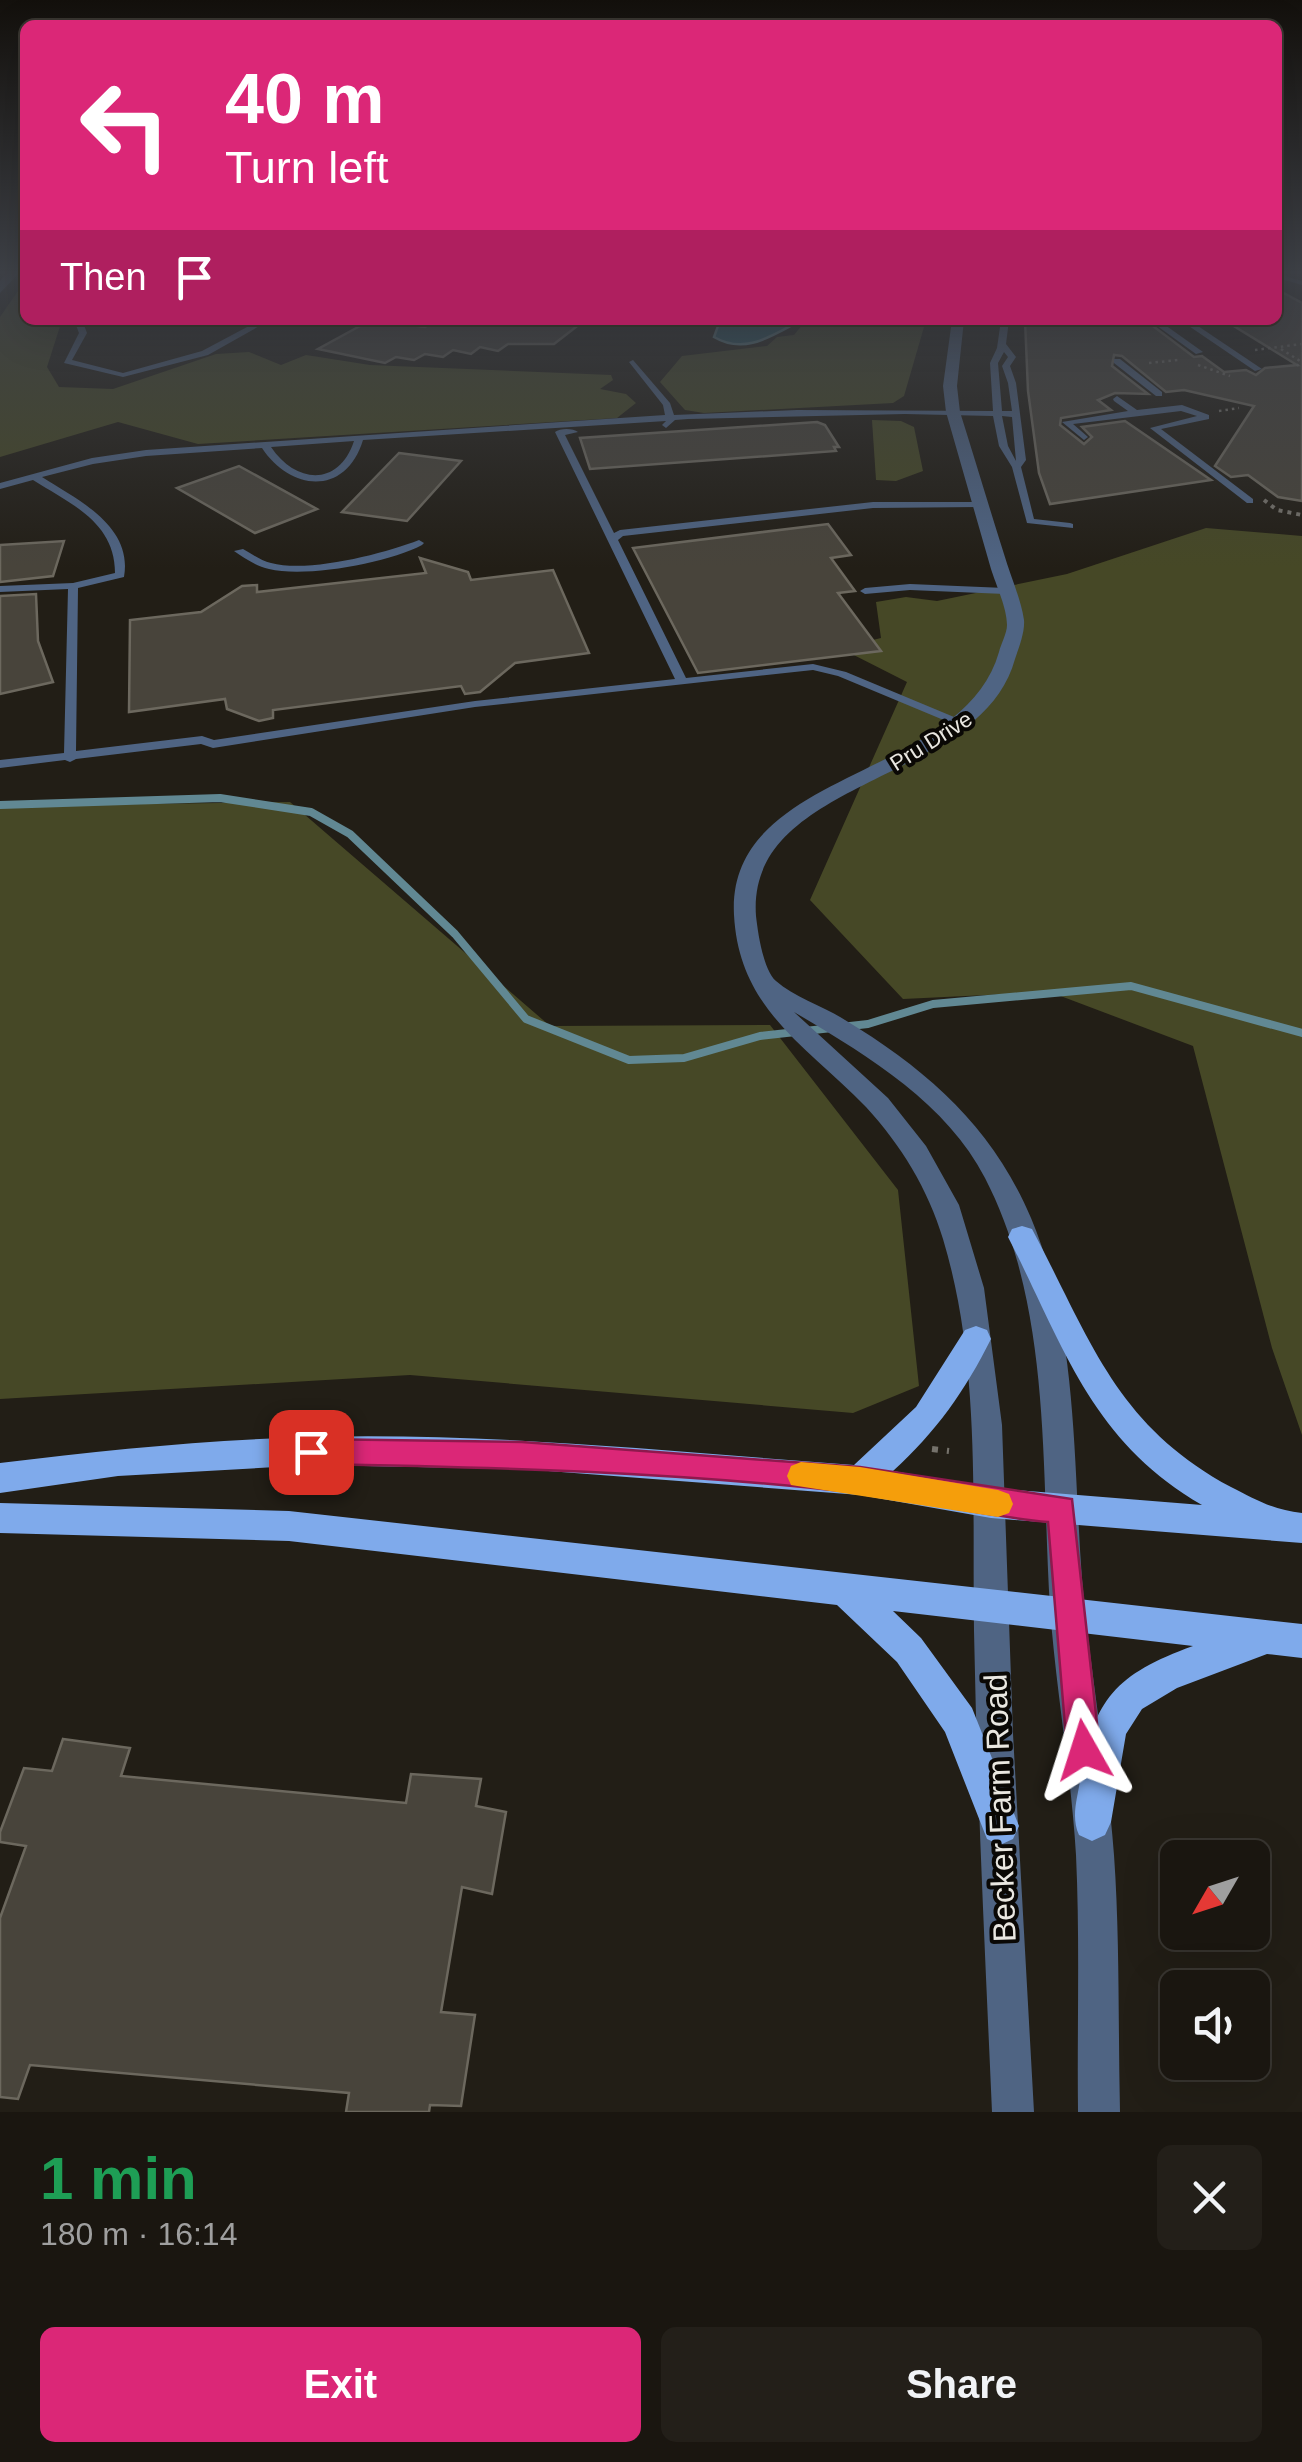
<!DOCTYPE html>
<meta charset="utf-8">
<style>
:root{--surface:#1a1610;--page:#231f19;--text:#f1f3f6;--muted:#9f9f9f;--line:#383530;--accent:#db2777}
body{margin:0;font-family:Helvetica,sans-serif;background:var(--page);color:var(--text);height:100vh;display:flex;flex-direction:column;font-size:38px;white-space:nowrap}
*{box-sizing:border-box;margin:0}
p{font-size:32px;color:var(--muted)}
.icon{flex:none;width:55px;height:55px;fill:none;stroke:currentColor;stroke-width:2;stroke-linecap:round;stroke-linejoin:round}
.map{position:relative;height:2112px;overflow:hidden}
.side{display:flex;flex-direction:column;background:var(--surface);flex:1}
.side>*{flex:none}
.banner{position:absolute;left:20px;top:20px;width:1262px;height:305px;border-radius:15px;box-shadow:0 10px 40px #0002,0 0 0 2px var(--line);background:#db2777;color:#fff;overflow:hidden}
.needle{width:65px;rotate:231deg}
.controls{position:absolute;left:1160px;top:1840px;display:grid;gap:20px}
.controls a{display:grid;place-items:center;width:110px;height:110px;border-radius:15px;background:var(--surface);box-shadow:0 10px 40px #0002,0 0 0 2px var(--line);font-size:50px}
.pin{position:absolute;display:grid;place-items:center;width:85px;height:85px;color:#fff;margin:-42px;border-radius:20px;box-shadow:0 5px 15px #0006}
.me{position:absolute;width:110px;margin:-55px;rotate:354deg;stroke-linejoin:round;filter:drop-shadow(0 0 8px #0008)}
.turn{display:flex;align-items:center;gap:35px;height:210px;padding:0 40px;font-size:45px}
.turn .icon{width:130px;height:130px;stroke-width:2.5}
.turn b{display:block;font-size:70px;line-height:85px}
.then{display:flex;align-items:center;height:95px;padding:0 40px;background:#0003;gap:20px;font-size:38px}
.round{display:grid;place-items:center;flex:none;width:105px;height:105px;border-radius:15px;background:var(--page)}
.headline{display:flex;align-items:center;justify-content:space-between;height:170px;padding:0 40px}
h1{font-size:60px;font-weight:600;line-height:75px;color:#1e9e55}
.primary-button{display:flex;gap:20px;margin-top:auto;padding:20px 40px}
.primary-button a{flex:1;height:115px;border-radius:15px;background:var(--accent);color:#fff;font-size:40px;font-weight:600;line-height:115px;text-align:center}
.primary-button a+a{background:var(--page);color:var(--text)}
.map>svg:first-child{display:block}
</style>
<div class="map">
<svg width="1302" height="2112" viewBox="0 0 1302 2112">
<rect width="100%" height="100%" fill="#221e16"/>
<g fill="#464826">
<path d="M25 281V320H62L47 367 59 387 113 389 216 354 249 352 281 365 306 355 370 365 611 375 613 380 600 389 626 394 636 403 617 418 198 444 118 422 0 457V317Z"/>
<path d="M816 320H926L904 396 893 403 704 413 685 410 660 382 682 356 767 346 777 337 794 335 803 324Z"/>
<path d="M872 420 901 421 914 427 923 471 896 481 876 480Z"/>
<path d="M1206 528 1302 536V1435L1272 1348 1193 1046 1050 992 903 999 810 900 907 682 840 648 881 638 876 602 906 597 937 601 1067 574Z"/>
<path d="M290 802 550 1026 770 1025 898 1190 919 1386 853 1413 410 1375 0 1399V806Z"/>
</g>
<path fill="#275f71" stroke="#618893" stroke-width="2.5" d="M729 320H802C774 334 746 356 714 337L718 326Z"/>
<g fill="none" stroke-linecap="round" stroke-linejoin="round">
<path stroke="#618893" stroke-width="8" d="M0 805 220 798 311 812 350 834 455 934 526 1019 629 1060 684 1058 760 1036 868 1024 933 1004 1131 986 1302 1033"/>
</g>
<g fill="#48443b" stroke="#6c685e" stroke-width="2.5">
<path d="M1278 290 1302 303V501L1278 497 1248 475 1231 477 1215 466 1254 406 1184 390 1166 392 1122 356 1114 355 1112 366 1148 394 1115 393 1098 400 1111 410 1061 418 1060 425 1084 444 1092 437 1082 427 1125 421 1211 480 1050 504 1039 473 1028 391 1025 320H1145L1194 357 1202 356 1224 372 1246 370 1256 375 1265 368 1297 365 1224 320H1278Z"/>
<path d="M371 320 425 327 438 320H585L554 344H508L498 351 480 347 471 354 453 350 443 357 425 354 414 360 396 357 385 363 318 349Z"/>
<path d="M817 422 825 425 839 447H834L836 451 590 469 580 438Z"/>
<path d="M399 453 461 461 407 521 342 512Z"/>
<path d="M239 466 317 509 255 533 177 488Z"/>
<path d="M828 524 851 555 831 558 855 591 838 593 881 651 698 673 633 548Z"/>
<path d="M64 541 53 576 0 582V545Z"/>
<path d="M420 558 468 572 471 580 553 570 589 653 515 663 480 692 465 694 461 686 273 710V718L259 721 227 709 225 699 129 712 130 620 201 612 242 586 257 585V592L426 573Z"/>
<path d="M36 594 38 641 53 682 0 694V596Z"/>
<path d="M63 1739 130 1748 121 1776 406 1803 411 1774 481 1779 476 1806 506 1812 492 1894 462 1887 441 2012 475 2015 461 2106 430 2105 429 2112H346L349 2093 30 2065 18 2099 0 2097V1918L26 1846 0 1842V1832L24 1768 52 1771Z"/>
</g>
<g fill="none" stroke-linecap="round" stroke-linejoin="round">
<g stroke="#75726b" stroke-width="2.5" stroke-dasharray="2.5 4" stroke-linecap="butt">
<path d="M1281 349 1300 361 1296 368"/>
<path d="M1255 350 1302 344"/>
<path d="M1149 363 1178 360"/>
<path d="M1198 365 1230 376"/>
<path d="M1219 411 1239 408"/>
</g>
<path stroke="#75726b" stroke-width="4" stroke-dasharray="4 5" stroke-linecap="butt" d="M1264 500 1277 510 1302 515"/>
<path stroke="#75726b" stroke-width="6" stroke-dasharray="6 9" stroke-linecap="butt" d="M932 1449 949 1451"/>
<g fill="#4f6483" fill-rule="evenodd">
<path d="M1278 274 1302 281V285L1278 278Z"/>
<path d="M74 320H82L87 333 72 360 123 373 202 351 260 320H270L208 355 123 377 64 363 79 333Z"/>
<path d="M1001 320H1009L1006 344 1016 357 1010 366 1016 383 1026 460 1021 467 1034 519 1070 523 1073 524V528L1027 523 1012 467 999 446 993 416 905 414 688 419 675 420 666 428 662 425 666 421 363 440C346 496 291 492 262 448L146 456 93 464 42 477C78 500 133 526 124 577L78 588 76 751 202 736 214 740 475 701 675 679 555 432C560 428 573 428 578 432L565 435 614 533 620 530 873 502H983L985 504 980 507 873 508 623 536 618 540 686 678 813 664 846 672 966 722V726H958L838 676 813 670 475 707 213 748 201 744 76 759 70 762 65 760 0 768V760L64 753 68 589 0 592V586L73 583 115 573C115 522 71 504 33 480L0 489V483L92 458 146 450 665 415 663 405 629 362 633 360 670 403 674 415 797 410 993 411 990 363 997 348ZM1004 352 1008 357 1002 366 1008 383 1012 411H1002L998 363ZM1002 416 1012 417 1016 461 1008 446ZM354 441C339 487 296 484 271 447Z"/>
<path d="M1149 320H1158L1203 352 1196 354Z"/>
<path d="M1180 320H1189L1262 369 1255 371Z"/>
<path d="M1114 359H1120L1162 392V396H1156L1114 363Z"/>
<path d="M1117 396 1137 410 1182 405 1209 415V419L1161 429 1253 499V503H1247L1150 428 1197 416 1181 411 1073 424 1088 437 1084 440 1062 422 1128 411 1114 401 1113 399Z"/>
<path d="M419 540 424 543 422 545C388 563 306 578 269 569 256 566 244 558 234 551L243 549C252 554 261 561 271 563 309 573 383 554 419 540Z"/>
<path d="M910 584 1005 588 1010 591 1005 594 910 590 865 594 860 591 865 588Z"/>
</g>
<g fill="#4f6483" fill-rule="evenodd">
<path d="M7 272H20L0 293V281Z"/>
<path d="M952 320H964L957 386 960 412C975 459 989 507 1004 554 1010 575 1021 599 1024 620 1025 632 1019 647 1015 659 981 785 746 776 756 916 758 933 763 969 776 981 794 997 825 1007 845 1020 928 1070 993 1128 1031 1218 1078 1330 1073 1460 1082 1579 1090 1671 1107 1762 1114 1855 1120 1940 1118 2026 1120 2112H1078C1077 2026 1080 1941 1076 1855 1071 1772 1056 1690 1050 1608 1041 1466 1052 1308 985 1178 946 1102 865 1054 794 1012L888 1098 926 1146 959 1205 984 1288 1002 1425 1013 1734 1034 2112H992C985 1952 977 1791 974 1631 972 1501 981 1365 943 1239 928 1189 901 1145 866 1107 808 1047 739 1010 734 915 726 768 962 781 999 652 1001 644 1007 633 1007 625 1007 608 996 585 991 569 976 517 961 464 946 412L943 386Z"/>
</g>
<g fill="#7faaeb" fill-rule="evenodd">
<path d="M1022 1226 1032 1229C1090 1338 1115 1425 1231 1487 1256 1500 1274 1510 1302 1513V1543L991 1518 860 1495 522 1469 311 1465 118 1476 0 1493V1463C103 1450 206 1440 309 1437 491 1432 673 1452 854 1465L916 1407 965 1330 976 1326 987 1330 991 1339C965 1391 936 1432 893 1471L991 1488 1202 1505C1090 1440 1064 1346 1008 1237L1012 1229Z"/>
<path d="M0 1503 289 1511 1302 1624V1658L1267 1654 1177 1688 1142 1709 1126 1734 1111 1822 1105 1835 1092 1841 1079 1835C1071 1817 1077 1800 1080 1781 1093 1699 1116 1674 1193 1646L893 1611 921 1638 972 1708 1019 1826 1013 1839 1000 1845 987 1839 945 1732 897 1662 837 1605 289 1541 0 1533Z"/>
</g>
</g>
<linearGradient id="sky" x2="0" y2="1"><stop stop-color="#13100c"/><stop offset="0.48" stop-color="#3e4147"/><stop offset="1" stop-color="#3e4147" stop-opacity="0"/></linearGradient>
<rect width="1302" height="568" fill="url(#sky)"/>
<path fill="#db2777" stroke="#8e194d" stroke-width="2.5" d="M311 1439 522 1442 860 1467 1072 1499 1100 1750 1096 1762 1084 1767 1072 1762 1067 1750 1048 1522C984 1516 923 1501 859 1493 678 1472 493 1467 311 1464L301 1461 297 1452 301 1442Z"/>
<path fill="#f59e0b" d="M801 1462 860 1467 998 1490 1009 1494 1013 1504 1009 1513 998 1517 791 1485 787 1476 791 1466Z"/>
<g text-anchor="middle" dominant-baseline="central" stroke-width="8" stroke-linejoin="round" paint-order="stroke">
<g font-size="22" fill="#e9e7e1" stroke="#0a0805">
<text transform="translate(931 741) rotate(-32)">Pru Drive</text>
</g>
<g font-size="32" fill="#e9e7e1" stroke="#0a0805">
<text transform="translate(1000 1808) rotate(-92)">Becker Farm Road</text>
</g>
</g>
</svg>
<div class="controls">
<a><svg class="needle" viewBox="-14 -14 28 28"><path d="M0-13l5 13h-10z" fill="#e53935"/><path d="M0 13l5-13h-10z" fill="#9f9f9f"/></svg></a>
<a><svg class="icon" aria-label="sound" viewBox="0 0 24 24"><path d="M4 9h4l5-4v14l-5-4H4zM17 9q2 3 0 6"/></svg></a>
</div>
<div class="pin" style="left:311px;top:1452px;background:#d93025"><svg class="icon" aria-label="arrive" viewBox="0 0 24 24"><path d="M6 21V4h12l-3 4 3 4H6"/></svg></div>
<svg class="me" style="left:1084px;top:1750px" viewBox="-20 -20 40 40"><path d="M0-17L14 15 0 8-14 15z" fill="#db2777" stroke="#fff" stroke-width="4"/></svg>
<div class="banner">
<div class="turn"><svg class="icon" aria-label="left" viewBox="0 0 24 24"><path d="M17 20v-9H6M10 6l-5 5 5 5"/></svg><div><b>40 m</b>Turn left</div></div>
<div class="then">Then<svg class="icon" aria-label="arrive" viewBox="0 0 24 24"><path d="M6 21V4h12l-3 4 3 4H6"/></svg></div>
</div>
</div>
<section class="side">
<div class="headline"><div><h1>1 min</h1><p>180 m · 16:14</p></div><a class="round"><svg class="icon" aria-label="close" viewBox="0 0 24 24"><path d="M6 6l12 12M18 6L6 18"/></svg></a></div>
<div class="primary-button"><a>Exit</a><a>Share</a></div>
</section>
